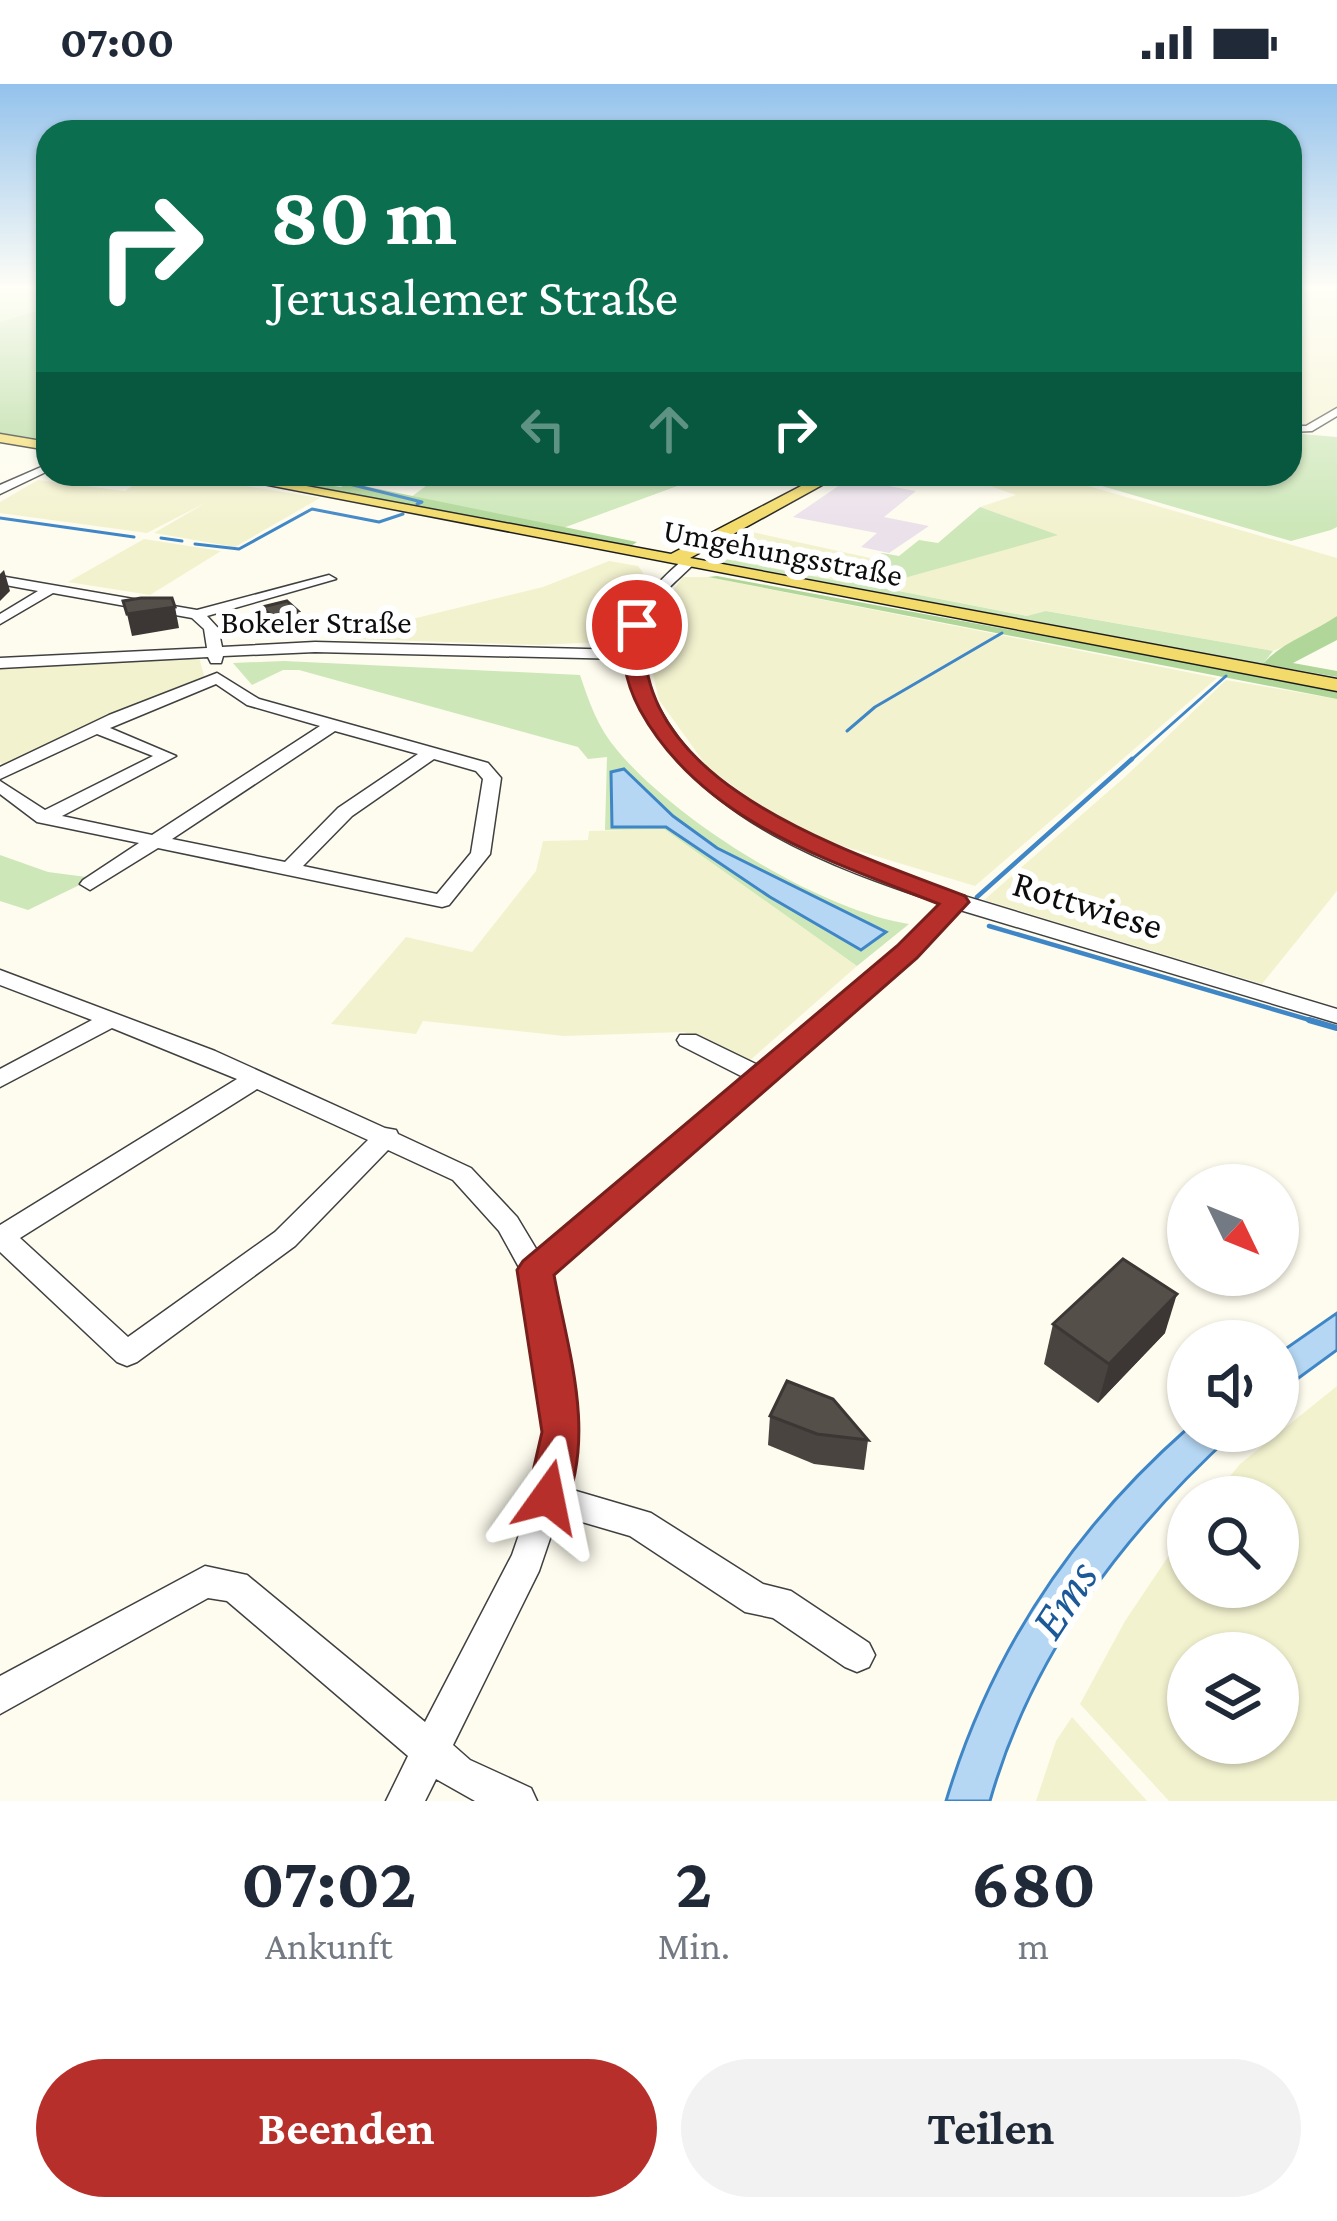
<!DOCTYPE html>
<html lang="de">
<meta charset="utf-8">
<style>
:root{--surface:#fff;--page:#f2f2f3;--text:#1f2937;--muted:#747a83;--accent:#b62f2b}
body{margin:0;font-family:"Crimson Pro",serif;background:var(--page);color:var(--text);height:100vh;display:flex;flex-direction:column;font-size:45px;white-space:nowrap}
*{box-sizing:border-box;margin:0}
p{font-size:39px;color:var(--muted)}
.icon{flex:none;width:66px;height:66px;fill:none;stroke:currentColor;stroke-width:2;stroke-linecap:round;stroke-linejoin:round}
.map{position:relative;height:1717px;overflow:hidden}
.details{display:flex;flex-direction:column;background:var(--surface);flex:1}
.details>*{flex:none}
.banner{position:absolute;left:36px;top:36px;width:1266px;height:366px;border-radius:36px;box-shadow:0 3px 9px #0004;background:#0b6e4f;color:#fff;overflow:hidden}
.needle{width:78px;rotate:133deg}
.buttons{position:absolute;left:1167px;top:1080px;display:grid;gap:24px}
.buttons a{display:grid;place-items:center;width:132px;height:132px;border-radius:50%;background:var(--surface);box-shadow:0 3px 9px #0004;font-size:60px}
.pin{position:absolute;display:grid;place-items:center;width:102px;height:102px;color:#fff;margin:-51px;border:6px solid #fff;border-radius:50%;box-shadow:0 3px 12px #0007}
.me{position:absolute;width:132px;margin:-66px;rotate:12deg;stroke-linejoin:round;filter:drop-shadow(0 0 9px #0008)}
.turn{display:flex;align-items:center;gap:42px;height:252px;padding:0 36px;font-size:54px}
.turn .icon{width:156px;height:156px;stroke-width:2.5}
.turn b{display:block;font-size:84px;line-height:102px}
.lanes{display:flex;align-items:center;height:114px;padding:0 36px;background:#0003;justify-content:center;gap:60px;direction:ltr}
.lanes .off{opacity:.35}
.eta{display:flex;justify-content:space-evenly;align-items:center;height:204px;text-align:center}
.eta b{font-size:72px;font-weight:700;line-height:84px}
.button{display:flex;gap:24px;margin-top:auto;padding:24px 36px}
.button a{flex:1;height:138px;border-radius:72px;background:var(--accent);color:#fff;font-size:48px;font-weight:700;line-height:138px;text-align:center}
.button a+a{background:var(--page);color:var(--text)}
.status{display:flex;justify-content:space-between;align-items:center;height:84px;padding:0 60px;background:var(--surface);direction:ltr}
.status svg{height:33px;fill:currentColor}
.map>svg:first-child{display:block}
</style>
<div class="status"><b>07:00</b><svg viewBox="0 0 49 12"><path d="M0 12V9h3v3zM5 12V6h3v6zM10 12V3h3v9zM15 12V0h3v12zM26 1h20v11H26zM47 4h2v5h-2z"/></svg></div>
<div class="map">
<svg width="1337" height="1717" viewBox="0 0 1337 1717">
<rect width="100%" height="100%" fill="#fefcee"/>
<path fill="#ebe1eb" d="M856 390 888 391 877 400 916 407 884 433 929 442 889 469 861 463 877 449 793 433Z"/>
<g fill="#f3f2cf" fill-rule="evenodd">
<path d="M1290 203H1337V324L1305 344 1290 343Z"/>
<path d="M994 390H1047L1337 474V532L1307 553 1273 567 1047 527 1028 532 883 504 882 500 1056 451 980 423 1016 411 990 402 999 392Z"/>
<path d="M38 396 125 407 139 397 221 398 320 414 235 463 154 449 207 418 147 449 0 429V418Z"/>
<path d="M743 446 875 475 848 499 710 472Z"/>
<path d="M144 455 221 467 150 511 68 498Z"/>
<path d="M609 477 638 482 644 490 600 558 540 561 350 555 347 551 543 503Z"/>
<path d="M682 493H708L1217 594 975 802 829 758 775 732 708 684 659 616 649 574 661 526Z"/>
<path d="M199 573 205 595 6 683 0 678V585Z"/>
<path d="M1226 596 1337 615V807L1262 900 984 816 1126 692Z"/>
<path d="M664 745 857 882 747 979 684 948 564 952 423 937 416 950 331 940 406 853 472 868 536 787 543 757 588 756 589 747Z"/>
<path d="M1337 1302V1717H1169L1080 1620 1125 1537 1188 1443V1503H1278V1413H1213L1240 1380ZM1188 1569H1278V1659H1188Z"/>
<path d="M1072 1633 1147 1717H1036L1056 1657Z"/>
</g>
<g fill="#cde7b9" fill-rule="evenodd">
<path d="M0 203H48V223L0 238Z"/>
<path d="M1290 349 1337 353V443L1331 446 1291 457 1102 402 1120 390H1290Z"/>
<path d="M442 390H710L563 444 411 413Z"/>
<path d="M980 423 1058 451 883 500V504L1027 532 1046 527 1273 567 1263 580 708 476 710 472 848 499 882 469 899 472 919 456 938 459Z"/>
<path d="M284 577 580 591C589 618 598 644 617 666 675 736 818 826 909 840L857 882 664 745 605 746 607 673 588 675 578 663 299 586H283L252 601 233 579ZM629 688C692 768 796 804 885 847L861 865 770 813 666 743Z"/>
<path d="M0 771 48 788 94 794 28 826 0 817Z"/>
</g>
<g fill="#b0d799">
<path d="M48 223V356L0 349V238Z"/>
<path d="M244 390 341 403 360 390H373L359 401 637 458 631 462Z"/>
<path d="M717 492 1337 606V615L708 493Z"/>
<path d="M1337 532V556L1293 579 1337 587V593L1263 580C1279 560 1314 548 1337 532Z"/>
</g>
<g fill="#b5d7f3" stroke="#3f86c7" stroke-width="3">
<path d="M624 685 673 732 717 764 886 848 861 866 770 813 666 743H612L611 688Z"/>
<path d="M1337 1229V1266L1278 1309V1270Z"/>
<path d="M1188 1344 1236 1347C1124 1449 1032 1569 990 1717H946C990 1570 1073 1445 1188 1344Z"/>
</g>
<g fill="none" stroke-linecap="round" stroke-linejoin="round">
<g stroke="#3f86c7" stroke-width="3">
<path d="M365 390 349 400 422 418 417 420"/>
<path d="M0 434 134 453"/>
<path d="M161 454 182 457"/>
<path d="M195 460 239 465 312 425 379 438 403 430"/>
<path d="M847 647 875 623 1002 549"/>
<path d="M1129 678 1226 592"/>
</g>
<g stroke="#3f86c7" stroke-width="4.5">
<path d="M977 813 1132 675"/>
<path d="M989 842 1320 939"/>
</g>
<path stroke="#3f86c7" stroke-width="6" d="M1309 936 1337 944"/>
<g stroke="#404040" stroke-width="3">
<g id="minor">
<path d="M1337 324V332L1312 347 1290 348V342H1306Z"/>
<path d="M48 380V387L0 410V401Z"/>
<path d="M683 476 695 479C677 497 657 511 647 536 634 567 643 596 659 624 709 715 806 755 898 792L1337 925V939L960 826 914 872 549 1190 577 1349 566 1404 651 1429 763 1500 791 1507 869 1559 875 1571 869 1583 857 1588 845 1583 773 1534 745 1528 630 1452 558 1431 539 1487 453 1661 470 1676 531 1704 537 1717H475L436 1695 425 1717H386L408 1672 227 1517 208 1514 0 1630V1592L205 1482 247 1491 425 1638 512 1471 532 1413 547 1349 521 1187 499 1147 453 1096 388 1066 295 1162 137 1278 127 1282 117 1278 0 1168V1141L237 995 112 944 0 1003V985L92 936 0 901V886L215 967 385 1044 396 1046 398 1050 471 1084 517 1133 538 1168 745 994 680 961 677 956 680 951H696L760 982 900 864 942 820C831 783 703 737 644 628 635 610 627 595 626 575L315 568 223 572 221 579H211L208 573 0 584V574L207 564 204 545 192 534 53 509 0 540V530L38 507 0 500V492L197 526 329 491 336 495 207 532 218 544 222 563 315 558 625 566C631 527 653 501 683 476ZM257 1005 368 1056 275 1148 128 1253 20 1154Z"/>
<path d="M217 589 259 615 488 679 501 694 490 770 449 821 442 823 158 764 90 806 80 800 83 796 139 759 37 738 0 710V697L45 726 153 672 97 650 0 695V683L109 631ZM216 600 247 621 320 642 152 751 62 732 176 672 110 644ZM335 647 418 670 338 724 285 778 172 755ZM434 675 476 687 483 695 471 769 437 810 303 782 352 732Z"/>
</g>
</g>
<g stroke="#1e1e1e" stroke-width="3">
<g id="major">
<path d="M0 350 48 358V366L0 358Z"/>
<path d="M211 390H242L671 470 824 390H842L690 474 1337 595V607Z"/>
</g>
</g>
<use href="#minor" fill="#fff" fill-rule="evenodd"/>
<use href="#major" fill="#f2db6a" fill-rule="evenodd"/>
</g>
<g fill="#494440">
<path d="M262 523 300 542 276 548 264 537Z"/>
<path d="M1053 1240 1165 1249 1098 1319 1044 1280Z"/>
<path d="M770 1332 868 1356 864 1386 814 1380 768 1361Z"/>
</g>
<g fill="#3c3734">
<path d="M4 486 10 507 0 517V490Z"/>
<path d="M175 523 179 544 132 552 127 530Z"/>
<path d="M298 527 300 542 276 548 273 533Z"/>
<path d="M1177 1210 1165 1249 1098 1319 1109 1280Z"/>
</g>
<g fill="#554f4a" stroke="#3c3734" stroke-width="3">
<path d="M141 514H172L175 523 127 530 123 517Z"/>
<path d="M287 517 298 527 273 533 262 523Z"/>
<path d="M1123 1175 1177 1210 1109 1280 1053 1240Z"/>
<path d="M787 1297 833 1315 868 1356 817 1350 770 1332Z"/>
</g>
<linearGradient id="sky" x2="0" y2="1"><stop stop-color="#93c2ec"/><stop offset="0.46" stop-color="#fffef7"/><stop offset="1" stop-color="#fffef7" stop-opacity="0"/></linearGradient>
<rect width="1337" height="443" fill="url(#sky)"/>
<path fill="#b62f2b" stroke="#761f1c" stroke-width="3" d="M630 537 646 541C625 699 851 768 965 812L969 818 917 874 554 1191C568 1267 597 1352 563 1427L548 1432 533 1427 527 1413 542 1348 517 1186 523 1177 897 862 939 820C828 776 701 737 640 626 625 598 618 566 630 537Z"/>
<g text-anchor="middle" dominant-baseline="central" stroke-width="12" stroke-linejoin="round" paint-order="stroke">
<g font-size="33" fill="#0d0d0d" stroke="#fff">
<text transform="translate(783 468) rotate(11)">Umgehungsstraße</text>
<text x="316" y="537">Bokeler Straße</text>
</g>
<g font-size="39" fill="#0d0d0d" stroke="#fff">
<text transform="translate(1088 820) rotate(17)">Rottwiese</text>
</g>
<g font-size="51" font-style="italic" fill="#1c5999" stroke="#fff">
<text transform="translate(1063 1515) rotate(-57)">Ems</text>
</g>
</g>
</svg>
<div class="buttons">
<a><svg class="needle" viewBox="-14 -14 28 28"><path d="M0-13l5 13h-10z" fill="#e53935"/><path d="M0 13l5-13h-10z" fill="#747a83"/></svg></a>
<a><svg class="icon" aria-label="sound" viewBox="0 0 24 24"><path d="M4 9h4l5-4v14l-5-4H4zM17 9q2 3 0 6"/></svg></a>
<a><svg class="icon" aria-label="search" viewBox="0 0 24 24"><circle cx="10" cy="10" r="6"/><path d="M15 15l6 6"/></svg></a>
<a><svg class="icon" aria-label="layers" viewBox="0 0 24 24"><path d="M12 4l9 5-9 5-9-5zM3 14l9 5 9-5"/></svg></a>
</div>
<div class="pin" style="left:637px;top:541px;background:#d93025"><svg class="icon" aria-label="arrive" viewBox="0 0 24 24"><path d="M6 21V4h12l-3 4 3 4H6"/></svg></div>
<svg class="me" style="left:548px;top:1413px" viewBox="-20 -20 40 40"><path d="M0-17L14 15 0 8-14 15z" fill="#b62f2b" stroke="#fff" stroke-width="4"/></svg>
<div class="banner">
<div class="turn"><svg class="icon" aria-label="right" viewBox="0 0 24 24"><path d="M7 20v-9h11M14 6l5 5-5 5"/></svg><div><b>80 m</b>Jerusalemer Straße</div></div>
<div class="lanes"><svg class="icon off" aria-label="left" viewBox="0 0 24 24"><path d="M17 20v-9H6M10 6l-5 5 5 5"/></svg><svg class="icon off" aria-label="ahead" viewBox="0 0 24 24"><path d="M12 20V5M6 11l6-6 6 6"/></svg><svg class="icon" aria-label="right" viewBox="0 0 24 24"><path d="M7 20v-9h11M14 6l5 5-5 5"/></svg></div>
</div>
</div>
<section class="details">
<div class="eta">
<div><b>07:02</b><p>Ankunft</p></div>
<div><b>2</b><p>Min.</p></div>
<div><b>680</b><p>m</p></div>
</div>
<div class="button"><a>Beenden</a><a>Teilen</a></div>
</section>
